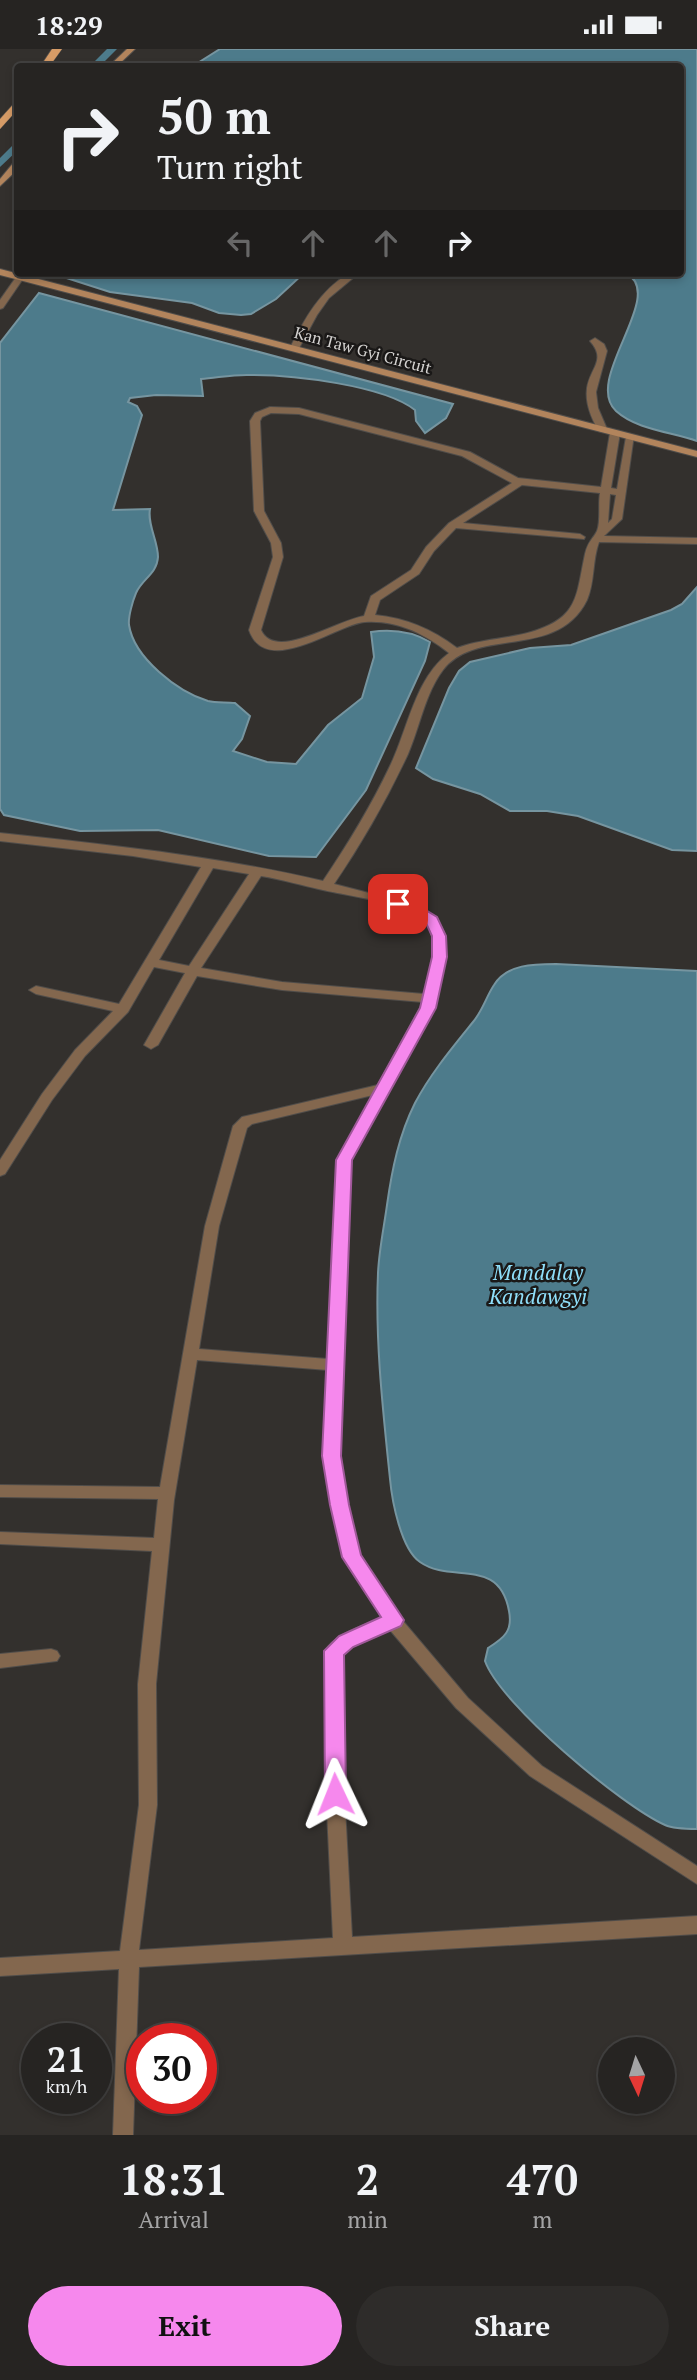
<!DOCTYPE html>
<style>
:root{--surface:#262422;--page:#2e2c2a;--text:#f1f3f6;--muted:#a4a4a5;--line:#424140;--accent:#f688ed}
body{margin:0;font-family:"PT Serif",serif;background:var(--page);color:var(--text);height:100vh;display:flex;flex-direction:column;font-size:26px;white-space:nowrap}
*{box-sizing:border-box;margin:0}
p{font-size:23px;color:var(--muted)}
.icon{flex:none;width:38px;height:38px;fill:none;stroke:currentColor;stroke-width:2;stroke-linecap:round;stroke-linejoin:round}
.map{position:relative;height:2086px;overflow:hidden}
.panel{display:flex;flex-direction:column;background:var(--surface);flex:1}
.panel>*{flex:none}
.top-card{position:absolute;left:14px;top:14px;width:670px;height:214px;border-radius:7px;box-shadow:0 4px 10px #0003,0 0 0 2px var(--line);background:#262422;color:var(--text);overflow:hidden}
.needle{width:46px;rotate:176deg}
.fabs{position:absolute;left:598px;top:1988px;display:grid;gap:14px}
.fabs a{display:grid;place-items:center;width:77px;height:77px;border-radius:50%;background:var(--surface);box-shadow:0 4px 10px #0003,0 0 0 2px var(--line);font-size:35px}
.speed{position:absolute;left:21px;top:1974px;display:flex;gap:14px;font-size:35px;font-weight:700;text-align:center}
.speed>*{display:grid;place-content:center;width:91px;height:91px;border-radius:50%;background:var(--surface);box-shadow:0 4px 10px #0003,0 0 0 2px var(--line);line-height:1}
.speed small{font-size:18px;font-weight:400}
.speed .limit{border:10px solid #d22;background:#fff;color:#111}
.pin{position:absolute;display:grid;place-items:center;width:60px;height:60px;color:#fff;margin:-30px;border-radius:14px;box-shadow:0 4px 10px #0006}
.me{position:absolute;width:77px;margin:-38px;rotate:358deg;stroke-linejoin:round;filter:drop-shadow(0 0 5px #0008)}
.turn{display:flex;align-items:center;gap:24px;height:147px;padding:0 28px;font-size:32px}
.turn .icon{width:91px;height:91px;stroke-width:2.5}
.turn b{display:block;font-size:49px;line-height:60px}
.lanes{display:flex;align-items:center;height:66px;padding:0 28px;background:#0003;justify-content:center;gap:35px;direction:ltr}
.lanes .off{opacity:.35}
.eta{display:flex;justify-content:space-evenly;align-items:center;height:119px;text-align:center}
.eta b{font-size:42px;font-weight:800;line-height:49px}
.button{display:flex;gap:14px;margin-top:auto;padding:14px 28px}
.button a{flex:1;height:80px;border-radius:42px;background:var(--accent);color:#111;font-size:28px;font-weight:800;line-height:80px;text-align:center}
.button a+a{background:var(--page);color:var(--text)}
.status{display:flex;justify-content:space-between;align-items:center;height:49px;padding:0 35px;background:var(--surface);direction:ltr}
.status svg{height:19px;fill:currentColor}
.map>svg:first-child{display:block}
</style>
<div class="status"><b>18:29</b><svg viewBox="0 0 49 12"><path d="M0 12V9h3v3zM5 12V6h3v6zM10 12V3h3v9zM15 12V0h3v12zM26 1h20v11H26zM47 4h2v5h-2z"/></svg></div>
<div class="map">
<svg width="697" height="2086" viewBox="0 0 697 2086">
<rect width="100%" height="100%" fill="#33302d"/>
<g fill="#4d7b8b" stroke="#7695a0" stroke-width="2">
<path d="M220 0H697V392C672 383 637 381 616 362 582 330 668 246 626 224H681V18L193 17Z"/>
<path d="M51 224H304L276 250 251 265 241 266 219 264 192 254 110 243Z"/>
<path d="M39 244 453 355 446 369 425 384 416 372 415 361C383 336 293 326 251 326 234 325 217 329 201 330L203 347 156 346 130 349 128 353 137 357 142 366 113 461 150 460C147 475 158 492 158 508 157 525 142 530 136 544 133 551 128 568 129 576 134 609 178 643 208 652 216 654 226 653 235 654L250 667 242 690 233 702 267 713 296 715 328 676 362 649 374 608 371 583C392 580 411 582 430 593L425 612 366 741 316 808 269 807 158 781 80 782 4 766 0 760V294Z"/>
<path d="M697 538V802L672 801 578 767 547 762H510L480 745 433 730 416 719 449 639 459 622 470 613 530 599 571 596 671 561 682 555Z"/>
<path d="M556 915 697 922V1780C688 1780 674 1780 665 1776 622 1757 500 1655 485 1612L488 1599C504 1589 513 1582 509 1562 499 1507 451 1535 420 1513 401 1500 392 1452 390 1430 383 1362 375 1292 378 1224 379 1201 384 1178 387 1156 392 1120 399 1086 415 1054 431 1024 452 999 473 973 483 961 486 948 494 936 507 915 534 915 556 915Z"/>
</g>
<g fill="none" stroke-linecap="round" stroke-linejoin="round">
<g fill="#4d7b8b" fill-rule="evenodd">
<path d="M107 0H117L99 18H89Z"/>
<path d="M18 91V101L0 118V109Z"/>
</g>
<g stroke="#504d4a" stroke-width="2">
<g id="street">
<path d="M19 224H27L3 259 0 260V251Z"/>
<path d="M349 224H359L329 249 317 266 298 301H292L290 299C305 269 320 242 349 224Z"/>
<path d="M595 289 604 295 607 302 596 343 598 359 607 380 602 383 599 382C591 369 585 354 587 339 590 319 607 311 590 292Z"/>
<path d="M270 358 299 359 470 403 518 429 601 438 610 384 615 381 620 384 611 439 617 440 626 388 634 386 622 470 604 487 697 489V495L599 493C592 512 595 533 587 551 557 612 476 577 443 621 425 645 420 677 408 705 387 750 362 794 334 835L419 857 437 869 446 888V908L435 959 351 1111 340 1407 347 1456 360 1507 403 1572 468 1649 542 1717 697 1817V1835L530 1727 456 1659 390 1581 352 1598 343 1605V1720L352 1888 697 1867V1885L139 1918 133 2086H113L119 1920 0 1927V1909L120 1902 139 1756 138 1635 152 1502 0 1495V1483L154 1489 158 1450 0 1448V1436L160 1438 205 1177 233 1077 242 1068 378 1036 423 953 282 941 197 927 158 996 151 1000 144 996 185 924 154 918 128 963 85 1007 52 1051 5 1125 0 1127V1111L42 1045 75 1001 113 962 36 945 29 941 36 937 119 955 201 818 133 807 0 792V784C108 796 217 807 323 832 348 795 371 757 390 717 408 680 415 629 449 604 424 584 396 571 365 573 337 575 266 630 249 581L273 508 271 494 254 462 250 372 255 364ZM271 364 299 365 462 407 512 434 449 474 426 498 411 521 371 547 364 567C337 571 275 613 261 581L283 508 281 494 264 462 260 372 262 368ZM522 436 600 444C598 455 601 472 597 482 593 490 588 492 585 505 576 547 579 569 531 583 507 590 480 590 457 599 432 580 406 569 375 566L380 551 419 525 434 502 456 479 584 490 585 488 580 485 463 474ZM610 445 616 446 612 470 608 474ZM213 819 249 825 189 917 159 911ZM261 827C282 830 303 837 323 841 348 847 414 854 428 877 439 897 429 924 424 945L282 933 201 919ZM373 1046 337 1111 328 1310 199 1300 219 1177 247 1079 252 1075ZM197 1311 328 1321 324 1407 331 1456 344 1508 382 1569C364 1577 335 1584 325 1602V1720L333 1889 139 1901 157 1756 156 1635 174 1451Z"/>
<path d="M51 1600 57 1602 60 1607 57 1612 0 1619V1605Z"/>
</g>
</g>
<g stroke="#504d4a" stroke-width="2">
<g id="secondary">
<path d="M127 0H135L116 18H108Z"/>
<path d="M15 112H18V120L0 137V130Z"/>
<path d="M0 220 697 402V408L0 226Z"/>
</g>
</g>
<g stroke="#504d4a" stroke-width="1">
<g id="primary">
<path d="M52 0H62L49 18H40Z"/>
<path d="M18 50V60L0 80V70Z"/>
</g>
</g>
<use href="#street" fill="#83674e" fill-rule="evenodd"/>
<use href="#secondary" fill="#b2845c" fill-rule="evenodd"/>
<use href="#primary" fill="#d69b66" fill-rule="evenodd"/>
</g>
<path fill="#f688ed" stroke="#a0589a" stroke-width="2" d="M398 851 419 857 437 868 446 887 447 908 436 959 352 1111 341 1407 349 1456 361 1506 404 1571 401 1577 353 1598 344 1606 346 1745 343 1752 335 1754 328 1752 325 1745 324 1602 339 1587 381 1568 342 1508 330 1456 322 1407 336 1111 420 959 432 908V887L426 874 393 858 391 855Z"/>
<g text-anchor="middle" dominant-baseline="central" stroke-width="5" stroke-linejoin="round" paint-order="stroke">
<g font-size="16" fill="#d4d2d0" stroke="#1a1817">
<text transform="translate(363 301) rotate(15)">Kan Taw Gyi Circuit</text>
</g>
<g font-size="21" font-style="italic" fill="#8fdffa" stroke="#1a1817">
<text x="538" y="1223">Mandalay<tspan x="538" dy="24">Kandawgyi</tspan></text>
</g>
</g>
</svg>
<div class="fabs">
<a><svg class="needle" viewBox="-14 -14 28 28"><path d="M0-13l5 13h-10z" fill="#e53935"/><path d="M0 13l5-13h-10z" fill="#a4a4a5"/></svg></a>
</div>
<div class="speed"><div>21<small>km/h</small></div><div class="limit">30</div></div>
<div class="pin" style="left:398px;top:855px;background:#d93025"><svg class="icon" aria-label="arrive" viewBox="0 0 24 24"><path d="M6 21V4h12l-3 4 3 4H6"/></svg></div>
<svg class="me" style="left:335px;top:1745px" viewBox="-20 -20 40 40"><path d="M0-17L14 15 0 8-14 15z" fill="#f688ed" stroke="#fff" stroke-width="4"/></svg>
<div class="top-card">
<div class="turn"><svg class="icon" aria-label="right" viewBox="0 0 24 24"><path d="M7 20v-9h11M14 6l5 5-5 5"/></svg><div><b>50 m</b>Turn right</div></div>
<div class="lanes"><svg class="icon off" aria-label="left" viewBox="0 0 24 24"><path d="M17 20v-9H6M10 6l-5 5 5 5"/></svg><svg class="icon off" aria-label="ahead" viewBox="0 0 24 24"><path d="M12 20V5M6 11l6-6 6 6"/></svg><svg class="icon off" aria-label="ahead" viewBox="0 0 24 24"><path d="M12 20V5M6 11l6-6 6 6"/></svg><svg class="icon" aria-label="right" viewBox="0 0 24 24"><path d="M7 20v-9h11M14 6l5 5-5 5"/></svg></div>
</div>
</div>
<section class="panel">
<div class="eta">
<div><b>18:31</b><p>Arrival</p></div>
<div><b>2</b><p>min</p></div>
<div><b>470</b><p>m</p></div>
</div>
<div class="button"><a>Exit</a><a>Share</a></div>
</section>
